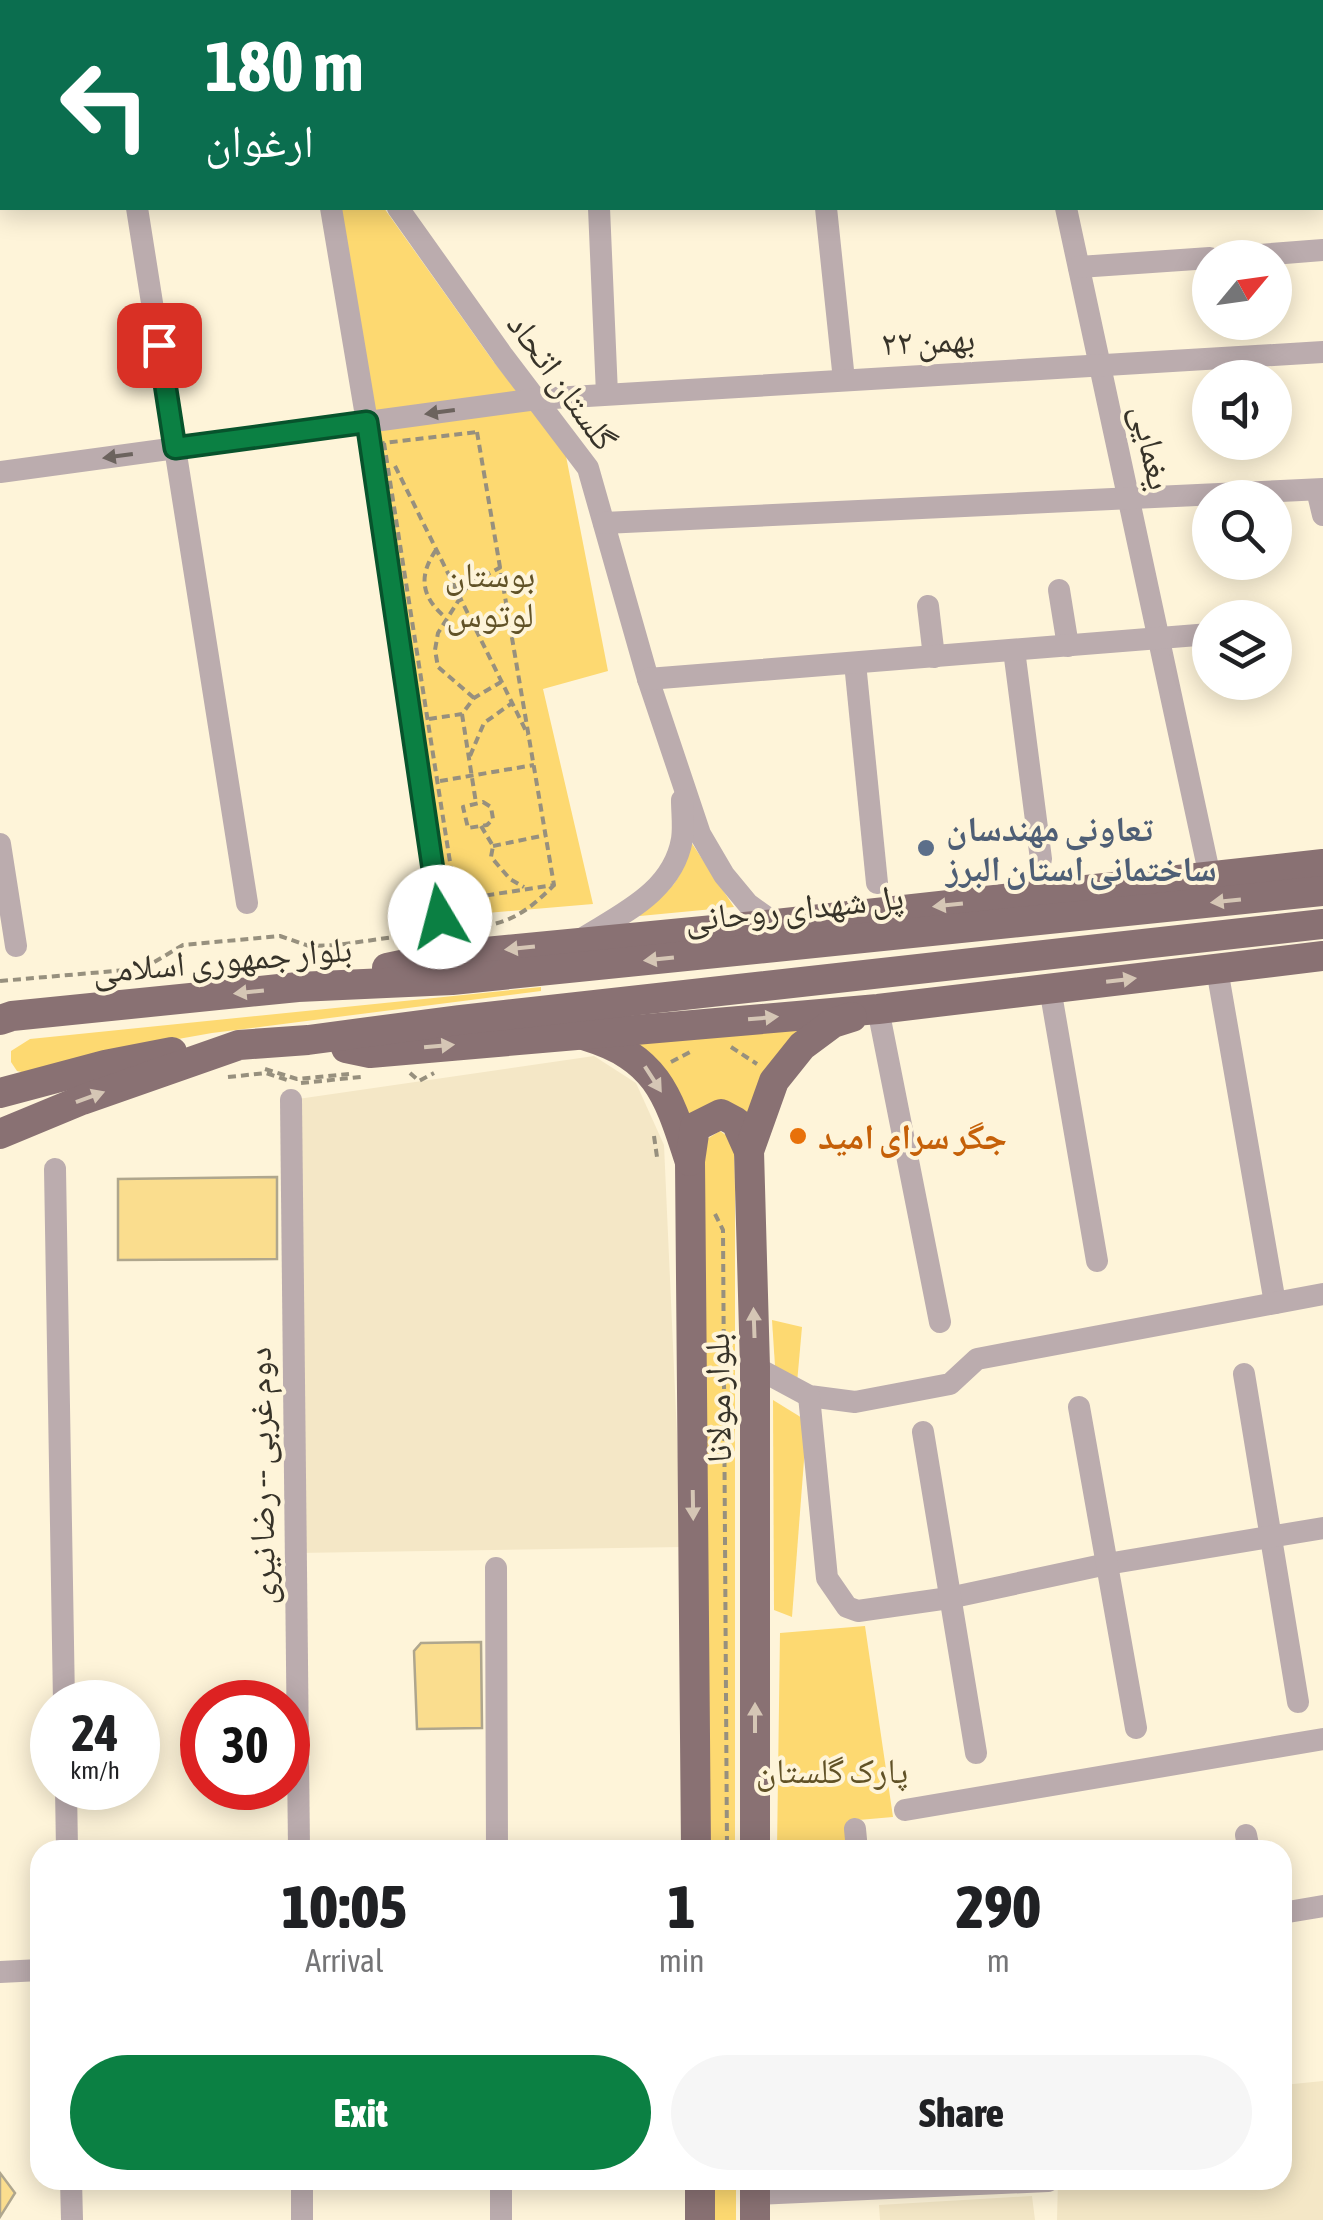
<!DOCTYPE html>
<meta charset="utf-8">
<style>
:root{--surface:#fff;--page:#f6f6f6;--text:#202124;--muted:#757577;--accent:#0b8043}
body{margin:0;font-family:"Asap Condensed","Noto Naskh Arabic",sans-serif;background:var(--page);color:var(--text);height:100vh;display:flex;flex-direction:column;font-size:38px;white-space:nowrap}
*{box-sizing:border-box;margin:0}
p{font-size:32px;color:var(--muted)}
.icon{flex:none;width:55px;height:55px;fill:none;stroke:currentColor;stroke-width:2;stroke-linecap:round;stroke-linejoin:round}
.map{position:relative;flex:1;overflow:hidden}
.panel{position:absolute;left:30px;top:1840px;width:1262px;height:350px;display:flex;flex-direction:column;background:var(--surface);border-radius:30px;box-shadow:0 5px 25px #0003}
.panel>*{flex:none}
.top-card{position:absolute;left:0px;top:0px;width:1325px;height:210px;box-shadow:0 5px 25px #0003;background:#0b6e4f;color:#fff;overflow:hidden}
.needle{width:65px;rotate:61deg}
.buttons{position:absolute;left:1192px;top:240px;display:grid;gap:20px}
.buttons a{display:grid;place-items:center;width:100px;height:100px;border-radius:50%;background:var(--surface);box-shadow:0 5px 25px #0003;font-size:50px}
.speed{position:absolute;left:30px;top:1680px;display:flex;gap:20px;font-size:50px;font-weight:700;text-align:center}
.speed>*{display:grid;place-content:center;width:130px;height:130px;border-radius:50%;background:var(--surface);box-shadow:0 5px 25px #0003;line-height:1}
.speed small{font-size:25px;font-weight:400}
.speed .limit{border:15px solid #d22;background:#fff;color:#111}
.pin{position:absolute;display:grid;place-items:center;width:85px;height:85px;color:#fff;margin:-42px;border-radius:20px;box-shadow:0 5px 15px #0006}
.me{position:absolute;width:110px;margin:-55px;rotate:352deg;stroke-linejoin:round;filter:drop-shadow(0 0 8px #0008)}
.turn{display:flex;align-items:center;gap:35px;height:210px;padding:0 40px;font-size:45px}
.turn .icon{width:130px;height:130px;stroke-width:2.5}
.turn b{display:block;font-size:70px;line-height:85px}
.eta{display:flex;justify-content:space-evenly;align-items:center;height:170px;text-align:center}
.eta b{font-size:60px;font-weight:800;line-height:70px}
.button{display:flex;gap:20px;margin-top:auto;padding:20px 40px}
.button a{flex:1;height:115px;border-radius:60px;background:var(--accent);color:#fff;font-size:40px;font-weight:800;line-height:115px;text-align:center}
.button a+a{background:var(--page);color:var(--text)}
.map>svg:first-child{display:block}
</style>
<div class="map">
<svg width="1323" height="2220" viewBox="0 0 1323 2220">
<rect width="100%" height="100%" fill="#fef4d9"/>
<g fill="#f4e7c6">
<path d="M594 1056 636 1083 664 1145 682 1547 296 1553 291 1100Z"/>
<path d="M1323 2081V2220H1057L1058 2180H1282L1283 2085Z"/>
<path d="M1032 2196 1035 2220H880L879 2205Z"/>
</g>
<g fill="#fdd971">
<path d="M324 208H384L493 361 565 451 608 671 543 689 593 904 440 917Z"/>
<path d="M691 842 734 907 640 916 639 912C674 890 680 882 691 842Z"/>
<path d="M541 987V991L212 1033 133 1047 30 1074 17 1071 11 1062V1051L30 1039Z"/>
<path d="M814 1020 745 1118C718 1100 714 1100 686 1116L629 1036Z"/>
<path d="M720 1131 734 1141 735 1191V1850H708L704 1169 707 1139Z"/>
<path d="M772 1320 802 1327 797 1383 775 1366Z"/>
<path d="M773 1400 807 1421 792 1617 774 1610Z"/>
<path d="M865 1626 893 1817 847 1821 849 1850H777L780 1633Z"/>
<rect x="710" y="2180" width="26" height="40"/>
</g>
<g fill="#fadd8e" stroke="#afa68d" stroke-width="2.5">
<path d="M277 1177V1259L118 1260V1179Z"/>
<path d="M481 1642 482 1728 417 1729 414 1651 421 1643Z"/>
<path d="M0 2173 15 2193 0 2217Z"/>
</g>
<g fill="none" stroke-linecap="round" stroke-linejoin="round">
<g stroke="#97907e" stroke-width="4" stroke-dasharray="8 5" stroke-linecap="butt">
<path d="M477 432 554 885 456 900 384 443Z"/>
<path d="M395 466 528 735"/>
<path d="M436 550C418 576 421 597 446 618"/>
<path d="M474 698 438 667 435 650 438 633 469 584 501 567"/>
<path d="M462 714 476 803"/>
<path d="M429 719 462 714 474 698 501 682"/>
<path d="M470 756 484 723 512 703"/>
<path d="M440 781 534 765"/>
<path d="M483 802 491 807 493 819 487 825 468 828 463 807Z"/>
<path d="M481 826 493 846 491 857 510 879 524 887"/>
<path d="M493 846 546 835"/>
<path d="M483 926C514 922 532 907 554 885"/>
<path d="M0 981 126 970 151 964 183 945 280 936 309 946 337 945 423 933"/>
<path d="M731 1047 757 1064"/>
<path d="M671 1062 694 1050"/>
<path d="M265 1069 297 1079 349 1074"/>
<path d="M410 1073 419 1081 434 1073"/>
<path d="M228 1077 266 1073 287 1080"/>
<path d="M301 1083 361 1077"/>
<path d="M654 1136 657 1157H661"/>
<path d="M715 1214 723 1230 727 1850"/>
</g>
<g stroke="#bbacae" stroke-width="22">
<path d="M105 0V2"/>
<path d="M297 0 298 2"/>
<path d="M315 0V2"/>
<path d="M1021 0V2"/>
<path d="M621 2 662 0"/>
<path d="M1322 72H1323"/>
<path d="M1322 155H1323"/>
<path d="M137 208 247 903"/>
<path d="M331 208 367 422 440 917"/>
<path d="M398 208 503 356 588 468 648 679 700 834 724 875 748 904 776 924"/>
<path d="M599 208 607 394"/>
<path d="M826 208 844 380"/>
<path d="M1066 208 1210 877"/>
<path d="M1220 258 1323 250"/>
<path d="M1079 267 1210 258"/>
<path d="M0 472 537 399 1323 352"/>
<path d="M1317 490 1323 515"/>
<path d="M604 523 1323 489"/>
<path d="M1059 590 1068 646"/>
<path d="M928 606 934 657"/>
<path d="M1014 650 1041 859"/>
<path d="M855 663 877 883"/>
<path d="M648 679 1210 634"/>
<path d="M0 844 16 946"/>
<path d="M580 940C621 914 673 892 682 839 684 827 682 813 682 800"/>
<path d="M1217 969 1275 1303"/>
<path d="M1050 988 1097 1261"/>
<path d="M878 1009 940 1322"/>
<path d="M291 1100 299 1850"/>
<path d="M55 1169 64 1702"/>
<path d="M755 1367 809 1396 855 1402 950 1384 977 1359 1323 1294"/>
<path d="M1244 1374 1298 1702"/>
<path d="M809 1396 827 1578 847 1607 858 1611 949 1598 1107 1564 1323 1528"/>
<path d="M1079 1407 1136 1728"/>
<path d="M923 1432 976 1753"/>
<path d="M496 1568 497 1850"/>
<path d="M66 1788 67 1850"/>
<path d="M905 1810 1323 1739"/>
<path d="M855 1829 857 1850"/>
<path d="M1246 1835 1249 1850"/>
<path d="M1282 1913 1323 1906"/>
<path d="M0 1972 40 1970"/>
<path d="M71 2180 72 2220"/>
<path d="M302 2180V2220"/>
<path d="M501 2180V2220"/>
<path d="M755 2194 1048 2181"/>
</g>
<g stroke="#897173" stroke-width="30">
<path d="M387 968 444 956 776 924 1323 864"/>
<path d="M0 1020 12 1016 298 987 452 980 1323 891"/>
<path d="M586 1036C658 1058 668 1095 690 1162L696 1850"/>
<path d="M346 1048 370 1053 878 1009 1323 956"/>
<path d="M0 1093 105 1065 172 1052"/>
<path d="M0 1134 82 1100 239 1045 308 1040 459 1020 1323 924"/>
<path d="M690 1161 695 1127 721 1114 736 1122 749 1151"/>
<path d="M755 1850V1367L749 1151 774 1081 802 1046 833 1023 852 1017"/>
<path d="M700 2180V2220"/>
<path d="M755 2180V2220"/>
</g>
</g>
<defs><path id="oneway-solid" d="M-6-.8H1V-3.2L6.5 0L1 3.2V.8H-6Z" transform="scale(2.5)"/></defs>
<g fill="#6c635e">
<use href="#oneway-solid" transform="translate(440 412) rotate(172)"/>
<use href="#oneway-solid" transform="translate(118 456) rotate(172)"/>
</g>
<g fill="#d5c6b5">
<use href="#oneway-solid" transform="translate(1226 901) rotate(174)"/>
<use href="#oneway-solid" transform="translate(948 905) rotate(174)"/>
<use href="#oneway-solid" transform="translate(520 948) rotate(174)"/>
<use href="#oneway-solid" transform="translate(659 959) rotate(174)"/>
<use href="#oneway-solid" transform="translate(1121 980) rotate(-7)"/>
<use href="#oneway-solid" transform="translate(249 992) rotate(174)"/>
<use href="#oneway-solid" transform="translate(763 1018) rotate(-5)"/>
<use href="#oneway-solid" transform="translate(439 1046) rotate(-5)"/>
<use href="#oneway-solid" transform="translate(653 1079) rotate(57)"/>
<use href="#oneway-solid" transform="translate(90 1097) rotate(-20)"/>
<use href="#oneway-solid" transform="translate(754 1323) rotate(-92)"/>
<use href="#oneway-solid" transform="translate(693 1505) rotate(89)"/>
<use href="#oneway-solid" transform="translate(755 1718) rotate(-90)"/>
</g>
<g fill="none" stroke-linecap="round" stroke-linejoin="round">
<g stroke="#07532c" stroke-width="25">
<path id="route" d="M159 345 175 448 367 422 440 917"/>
</g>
<use href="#route" stroke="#0b8043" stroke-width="18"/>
</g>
<circle fill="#5c6f8a" stroke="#fef4d9" stroke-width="4" cx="926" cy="848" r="10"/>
<circle fill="#e8710a" stroke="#fef4d9" stroke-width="4" cx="798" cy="1136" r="10"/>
<g text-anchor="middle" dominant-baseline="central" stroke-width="8" stroke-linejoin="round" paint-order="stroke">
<g font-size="35" fill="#373329" stroke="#fef4d9">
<text transform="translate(928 340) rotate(-3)">۲۲ بهمن</text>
<text transform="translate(563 381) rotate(54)">گلستان اتحاد</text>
<text transform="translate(1153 447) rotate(78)">یغمایی</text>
<text transform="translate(794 907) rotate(-6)">پل شهدای روحانی</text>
<text transform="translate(222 959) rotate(-5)">بلوار جمهوری اسلامی</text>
<text transform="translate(717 1398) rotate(-91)">بلوار مولانا</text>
<text transform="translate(260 1476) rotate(-91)">دوم غربی -- رضا نیری</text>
</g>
<g font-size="35" fill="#615227" stroke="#fef4d9">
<text x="490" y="574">بوستان<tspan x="490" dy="40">لوتوس</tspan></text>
<text x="832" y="1770">پارک گلستان</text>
</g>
<g font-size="35" font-weight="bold" fill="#4e5e75" stroke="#fef4d9" text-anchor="start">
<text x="946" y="828">تعاونی مهندسان<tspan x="946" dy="40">ساختمانی استان البرز</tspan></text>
</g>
<g font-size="35" font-weight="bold" fill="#c56008" stroke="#fef4d9" text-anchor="start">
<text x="818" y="1136">جگر سرای امید</text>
</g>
</g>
</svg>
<div class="buttons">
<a><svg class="needle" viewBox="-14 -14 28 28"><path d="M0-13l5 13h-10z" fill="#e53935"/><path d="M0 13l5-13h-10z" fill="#757577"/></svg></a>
<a><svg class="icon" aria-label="sound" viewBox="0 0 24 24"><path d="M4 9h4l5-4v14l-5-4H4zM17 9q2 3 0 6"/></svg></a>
<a><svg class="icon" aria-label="search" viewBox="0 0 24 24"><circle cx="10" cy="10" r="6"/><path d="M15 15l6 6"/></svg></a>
<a><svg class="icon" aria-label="layers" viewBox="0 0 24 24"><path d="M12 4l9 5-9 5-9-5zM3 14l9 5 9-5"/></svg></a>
</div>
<div class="speed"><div>24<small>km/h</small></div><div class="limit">30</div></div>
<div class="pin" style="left:159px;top:345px;background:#d93025"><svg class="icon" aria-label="arrive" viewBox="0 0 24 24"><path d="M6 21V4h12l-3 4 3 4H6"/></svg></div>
<svg class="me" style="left:440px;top:917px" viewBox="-20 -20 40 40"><circle r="19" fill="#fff"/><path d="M0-13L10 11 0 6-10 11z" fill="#0b8043"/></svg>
<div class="top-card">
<div class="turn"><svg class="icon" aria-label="left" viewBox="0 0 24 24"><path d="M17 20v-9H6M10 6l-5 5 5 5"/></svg><div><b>180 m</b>ارغوان</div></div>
</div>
<section class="panel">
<div class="eta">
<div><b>10:05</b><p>Arrival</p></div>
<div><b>1</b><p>min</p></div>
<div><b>290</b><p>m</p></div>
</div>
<div class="button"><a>Exit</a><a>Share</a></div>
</section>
</div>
